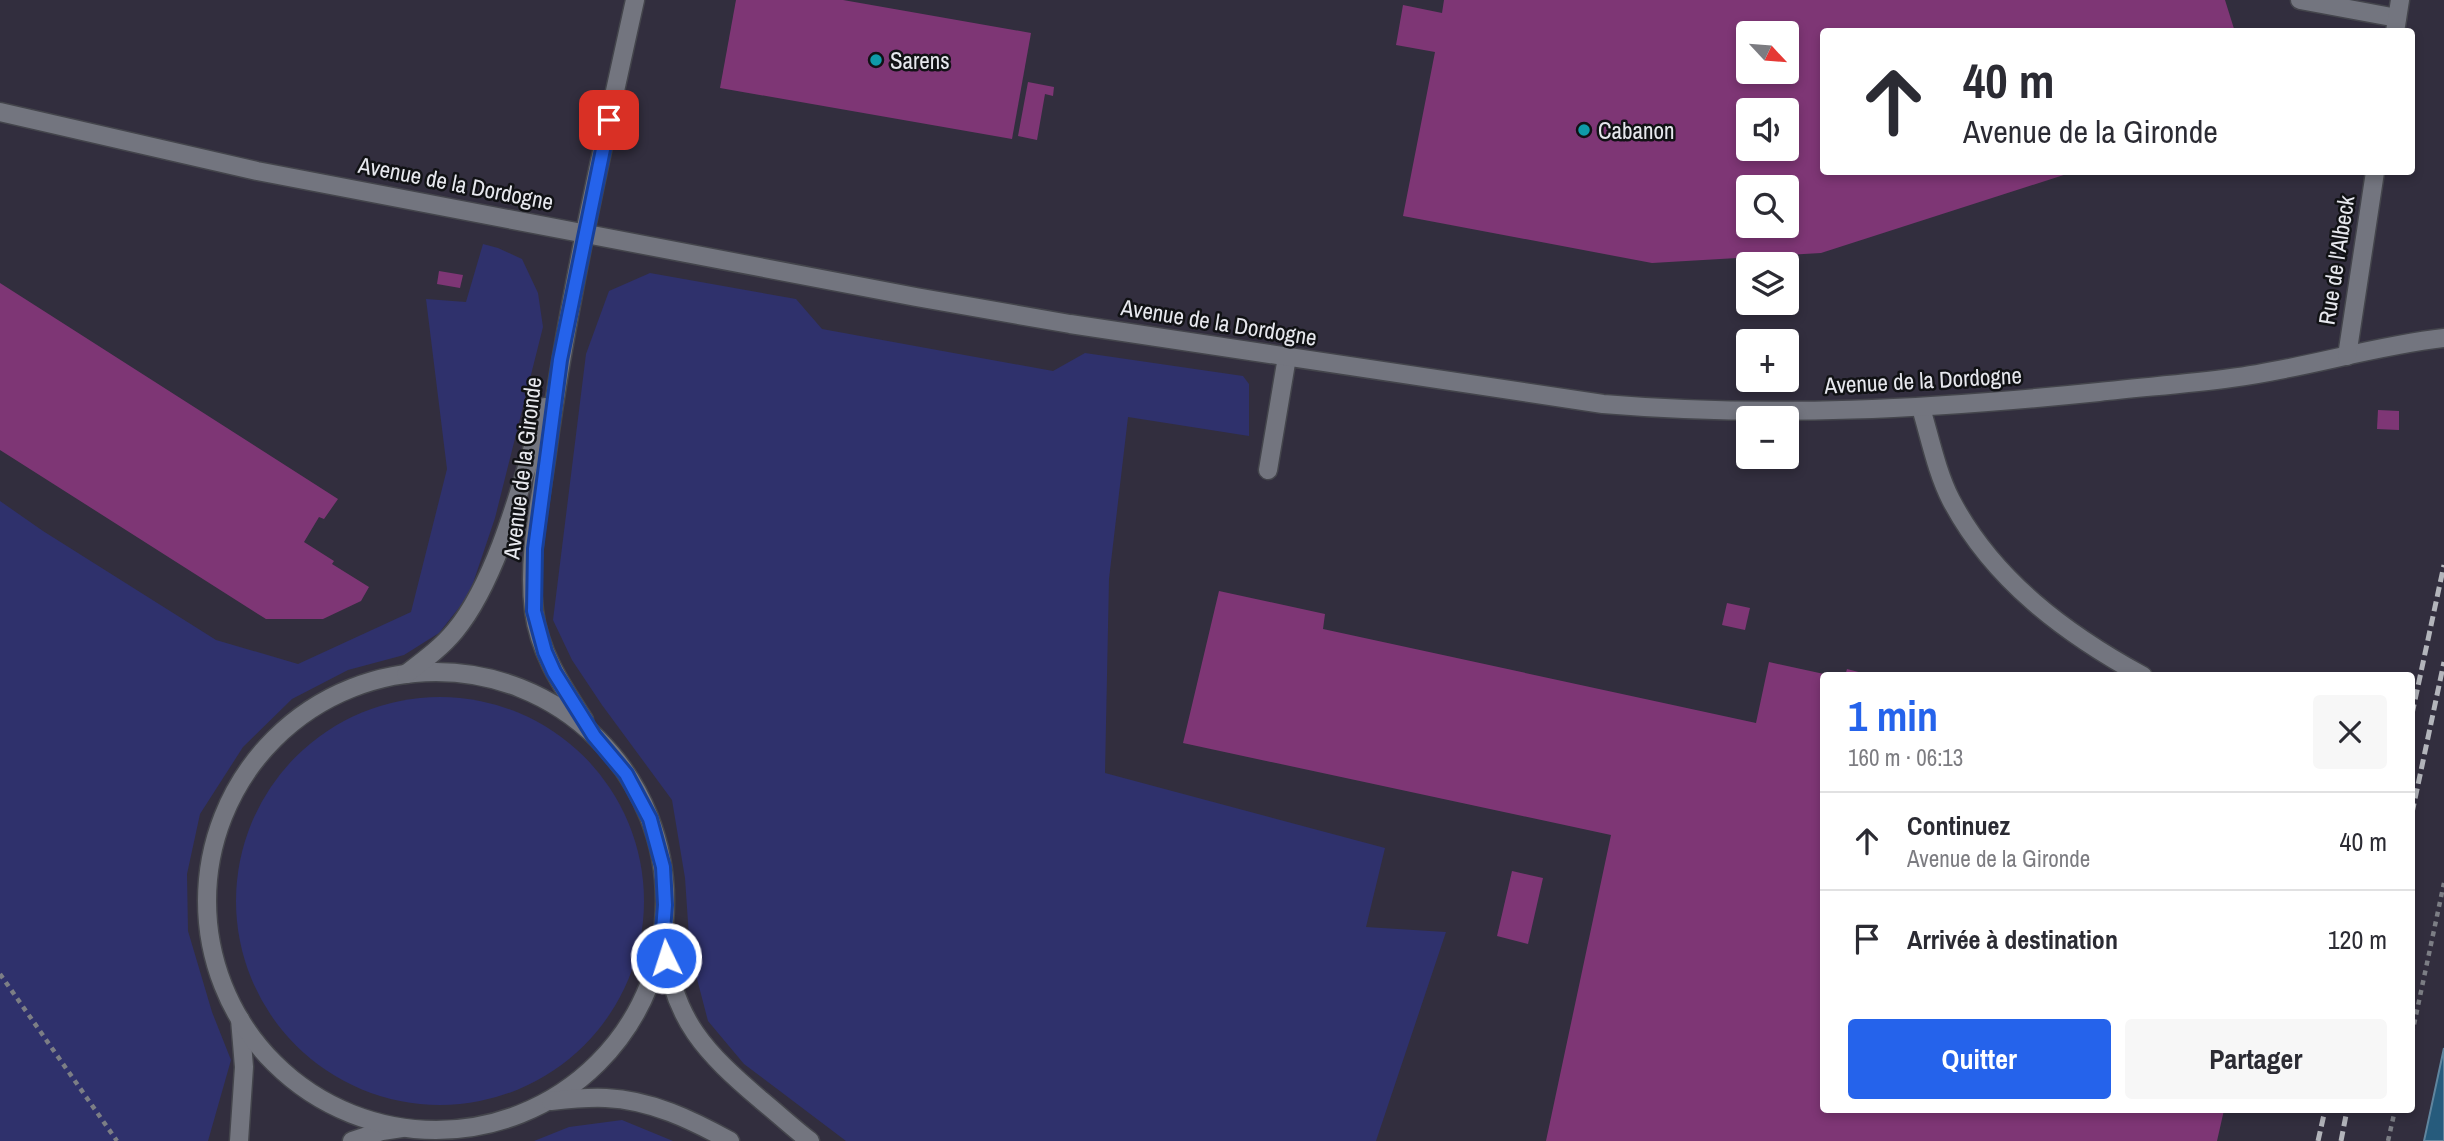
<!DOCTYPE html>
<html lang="fr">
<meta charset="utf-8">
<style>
:root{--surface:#fff;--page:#f7f7f7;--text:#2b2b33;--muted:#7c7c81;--line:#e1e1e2;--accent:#2563eb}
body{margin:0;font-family:"Archivo Narrow",sans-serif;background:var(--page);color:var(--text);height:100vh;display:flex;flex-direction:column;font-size:26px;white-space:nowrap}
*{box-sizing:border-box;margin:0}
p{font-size:23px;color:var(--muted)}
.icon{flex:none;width:38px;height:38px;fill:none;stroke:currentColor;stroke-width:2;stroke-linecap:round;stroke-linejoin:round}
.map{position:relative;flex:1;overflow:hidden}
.side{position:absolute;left:1820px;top:672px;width:595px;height:441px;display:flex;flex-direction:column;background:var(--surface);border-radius:7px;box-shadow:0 4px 10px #0003}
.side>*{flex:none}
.banner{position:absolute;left:1820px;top:28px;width:595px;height:147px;border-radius:7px;box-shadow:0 4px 10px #0003;background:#fff;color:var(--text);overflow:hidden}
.needle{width:46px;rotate:116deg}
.buttons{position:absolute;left:1736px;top:21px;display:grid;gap:14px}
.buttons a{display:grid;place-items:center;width:63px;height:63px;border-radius:7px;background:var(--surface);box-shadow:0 4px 10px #0003;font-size:35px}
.pin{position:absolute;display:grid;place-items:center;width:60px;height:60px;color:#fff;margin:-30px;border-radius:14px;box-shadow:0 4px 10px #0006}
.me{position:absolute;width:77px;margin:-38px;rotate:356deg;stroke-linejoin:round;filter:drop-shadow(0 0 5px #0008)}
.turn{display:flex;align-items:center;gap:24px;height:147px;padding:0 28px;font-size:32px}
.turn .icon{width:91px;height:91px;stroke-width:2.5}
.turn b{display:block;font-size:49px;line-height:60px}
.round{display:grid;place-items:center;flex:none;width:74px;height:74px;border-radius:7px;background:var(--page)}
.headline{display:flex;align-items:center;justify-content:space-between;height:119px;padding:0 28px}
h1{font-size:42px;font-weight:700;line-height:52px;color:var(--accent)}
.cta{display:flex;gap:14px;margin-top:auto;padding:14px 28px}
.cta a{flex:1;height:80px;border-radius:7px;background:var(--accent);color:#fff;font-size:28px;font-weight:700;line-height:80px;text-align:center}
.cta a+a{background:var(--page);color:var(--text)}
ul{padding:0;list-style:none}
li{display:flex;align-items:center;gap:21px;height:98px;padding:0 28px;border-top:2px solid var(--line)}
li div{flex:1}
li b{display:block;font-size:26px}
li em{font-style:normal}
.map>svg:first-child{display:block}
</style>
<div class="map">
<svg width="2444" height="1141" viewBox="0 0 2444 1141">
<rect width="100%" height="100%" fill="#272931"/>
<path fill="#322e3e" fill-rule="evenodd" d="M0 0H2444V1141H0ZM1824 32H2412V172H1824ZM1748 33H1787V72H1748ZM1748 110H1787V149H1748ZM1748 187H1787V226H1748ZM1748 264H1787V303H1748ZM1748 341H1787V380H1748ZM1748 418H1787V457H1748ZM1824 676H2412V1110H1824Z"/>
<g fill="#2f316c">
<path d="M483 244 498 248 522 259 538 293 543 327 495 518 469 595 439 633 404 655 348 670 292 699 243 747 200 814 187 874 188 931 212 1012 231 1060 208 1141H0V501L43 531 216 640 298 664 411 612 447 469 426 299 466 302Z"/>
<path d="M650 273 796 299 822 329 1053 371 1085 353 1243 376 1249 384V436L1128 417 1109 579 1105 773 1385 848 1366 927 1446 932 1376 1141H846L744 1064 708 1021 690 952 685 878 672 800 602 705 572 660 553 620 586 354 609 291Z"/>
<circle cx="440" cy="901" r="204"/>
<path d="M622 1120 673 1141H534L569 1127Z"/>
</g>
<path fill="#265b7c" stroke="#60859e" stroke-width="2" d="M2444 1048V1141H2424Z"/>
<g fill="#7e3675" fill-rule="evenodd">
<path d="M736 0H843L1031 33 1012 139 720 88Z"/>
<path d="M1444 0H2225L2235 32H1824V172H2073L1821 253 1652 263 1403 216 1435 52 1396 45 1403 5 1442 13ZM1748 33H1787V72H1748ZM1748 110H1787V149H1748ZM1748 187H1787V226H1748Z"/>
<path d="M1028 82 1054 87 1053 96 1045 94 1037 140 1018 136Z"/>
<path d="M439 271 463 275 460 288 437 284Z"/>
<path d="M0 283 338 499 324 519 319 517 304 542 334 561 332 564 369 587 361 601 323 619H266L0 450Z"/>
<path d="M2378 410 2399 411V430L2377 429Z"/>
<path d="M1219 591 1325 614 1323 629 1756 723 1769 662 1824 674V1110H2224L2217 1141H1546L1611 835 1183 743Z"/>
<path d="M1727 603 1750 608 1745 630 1722 625Z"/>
<path d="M1847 669 1870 675V676H1845Z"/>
<path d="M1512 871 1543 878 1528 944 1497 936Z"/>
</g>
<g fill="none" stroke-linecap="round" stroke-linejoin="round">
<g stroke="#44454c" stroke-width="21">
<g id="service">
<path d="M2300 0 2397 18"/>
<path d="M1921 408C1930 438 1937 473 1951 500 1993 580 2066 634 2143 676"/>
<path d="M1268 470 1287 357"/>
</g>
</g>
<g stroke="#44454c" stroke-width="21">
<g id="minor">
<path d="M2395 32 2400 0"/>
<path d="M0 112 257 171 916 297 1070 324 1603 404C1771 418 1932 409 2099 392 2143 387 2187 384 2231 378 2303 369 2372 346 2444 338"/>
<path d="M2347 356 2375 172"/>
<path d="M239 1141 244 1067 240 1019"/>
<path d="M352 1141 382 1131 402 1128"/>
</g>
</g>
<g stroke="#44454c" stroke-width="21">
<g id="tertiary">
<circle cx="436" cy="901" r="229"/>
<path d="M406 674C423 661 441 648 455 631 499 578 524 474 545 407"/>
<path d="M584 720C562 686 539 652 534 611 527 559 540 504 547 452 568 300 602 150 635 0"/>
<path d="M665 946C673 1020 706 1053 761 1100 777 1113 793 1128 810 1141"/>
<path d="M551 1101C569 1099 588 1097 606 1098 651 1100 692 1120 730 1141"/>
</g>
</g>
<g stroke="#7c7e85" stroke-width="4.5" stroke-dasharray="5 5" stroke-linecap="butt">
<path d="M0 974 117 1141"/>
<path d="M2412 1034 2444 883"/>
<path d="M2388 1141 2395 1110"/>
</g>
<use href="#service" stroke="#73757f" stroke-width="18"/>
<use href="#minor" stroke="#73757f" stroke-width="18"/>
<use href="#tertiary" stroke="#73757f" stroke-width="18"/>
<g stroke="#b3b5bb" stroke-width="5" stroke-dasharray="10 5" stroke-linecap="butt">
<path d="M2412 714 2444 565"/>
<path d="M2412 813 2444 662"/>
<path d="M2318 1141 2325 1110"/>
<path d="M2341 1141 2347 1110"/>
</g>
</g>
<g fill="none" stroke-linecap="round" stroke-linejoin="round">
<g stroke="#184099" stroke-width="18">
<path id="route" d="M609 120 560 360 535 549 534 611 545 652 554 672 594 736 626 774 650 819 663 867 665 905 663 930 666 958"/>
</g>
<use href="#route" stroke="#2563eb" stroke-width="12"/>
</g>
<g fill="#0f9aa8" stroke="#111215" stroke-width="2.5">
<circle cx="876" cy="60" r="7"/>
<circle cx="1584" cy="130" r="7"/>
</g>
<g text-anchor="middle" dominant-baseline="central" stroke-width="5" stroke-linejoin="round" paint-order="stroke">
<g font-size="23" fill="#e7e8ee" stroke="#111215" text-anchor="start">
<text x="890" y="60">Sarens</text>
<text x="1598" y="130">Cabanon</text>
</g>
<g font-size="23" fill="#e7e8ee" stroke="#111215">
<text transform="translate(456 183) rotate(11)">Avenue de la Dordogne</text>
<text transform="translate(2336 260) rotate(-81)">Rue de l'Albeck</text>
<text transform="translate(1219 322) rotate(9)">Avenue de la Dordogne</text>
<text transform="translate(1923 380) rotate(-3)">Avenue de la Dordogne</text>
<text transform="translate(522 468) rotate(-83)">Avenue de la Gironde</text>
</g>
</g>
</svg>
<div class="buttons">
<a><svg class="needle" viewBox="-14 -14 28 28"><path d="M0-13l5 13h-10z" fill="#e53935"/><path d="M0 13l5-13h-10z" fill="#7c7c81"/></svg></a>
<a><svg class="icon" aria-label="sound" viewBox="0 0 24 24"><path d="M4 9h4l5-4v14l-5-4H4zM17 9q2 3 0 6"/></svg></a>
<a><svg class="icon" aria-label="search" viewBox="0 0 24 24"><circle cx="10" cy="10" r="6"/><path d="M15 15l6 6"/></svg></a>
<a><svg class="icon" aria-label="layers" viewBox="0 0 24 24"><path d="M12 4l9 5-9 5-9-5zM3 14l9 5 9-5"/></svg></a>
<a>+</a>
<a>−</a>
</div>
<div class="pin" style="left:609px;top:120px;background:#d93025"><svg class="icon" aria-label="arrive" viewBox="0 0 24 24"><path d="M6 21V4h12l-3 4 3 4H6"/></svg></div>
<svg class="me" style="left:666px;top:958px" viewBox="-20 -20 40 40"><circle r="17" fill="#2563eb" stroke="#fff" stroke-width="3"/><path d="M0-11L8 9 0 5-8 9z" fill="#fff"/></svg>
<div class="banner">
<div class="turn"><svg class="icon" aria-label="ahead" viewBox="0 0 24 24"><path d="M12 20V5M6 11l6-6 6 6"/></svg><div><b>40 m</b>Avenue de la Gironde</div></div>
</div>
<section class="side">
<div class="headline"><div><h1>1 min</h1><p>160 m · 06:13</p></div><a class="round"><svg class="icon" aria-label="close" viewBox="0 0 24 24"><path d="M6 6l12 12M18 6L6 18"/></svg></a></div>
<ul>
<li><svg class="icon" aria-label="ahead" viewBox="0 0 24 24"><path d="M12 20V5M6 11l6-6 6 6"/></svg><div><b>Continuez</b><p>Avenue de la Gironde</p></div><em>40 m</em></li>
<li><svg class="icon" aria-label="arrive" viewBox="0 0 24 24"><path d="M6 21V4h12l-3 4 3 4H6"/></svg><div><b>Arrivée à destination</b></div><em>120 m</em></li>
</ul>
<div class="cta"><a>Quitter</a><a>Partager</a></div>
</section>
</div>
